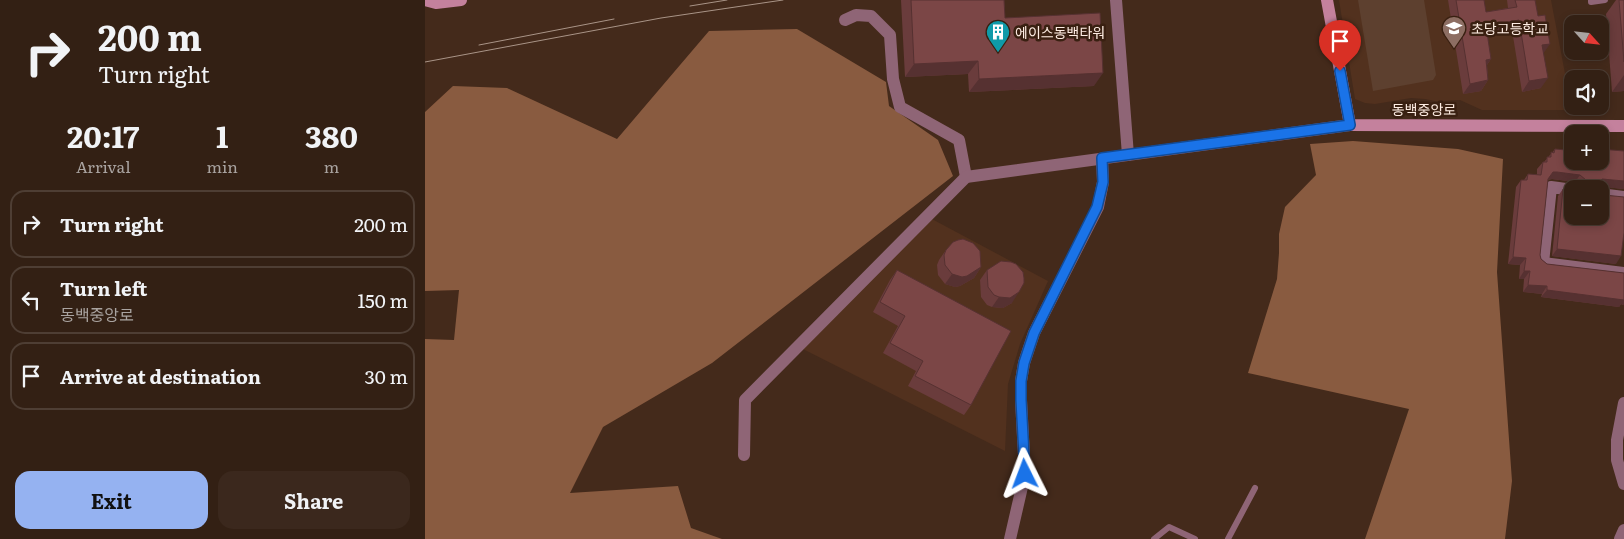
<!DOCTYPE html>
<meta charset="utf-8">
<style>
:root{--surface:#332014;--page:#3b281d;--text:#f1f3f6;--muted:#a9a3a0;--line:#4e3e34;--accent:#95b2f1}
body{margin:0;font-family:Literata,"Noto Sans KR",serif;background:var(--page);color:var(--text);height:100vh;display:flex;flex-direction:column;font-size:19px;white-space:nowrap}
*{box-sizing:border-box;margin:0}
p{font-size:16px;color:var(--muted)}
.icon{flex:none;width:28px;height:28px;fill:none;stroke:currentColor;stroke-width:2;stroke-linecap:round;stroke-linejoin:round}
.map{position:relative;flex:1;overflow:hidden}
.details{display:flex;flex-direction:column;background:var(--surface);width:425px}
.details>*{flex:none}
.hud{background:#332014;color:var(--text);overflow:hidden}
.needle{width:32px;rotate:117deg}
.buttons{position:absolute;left:1139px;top:15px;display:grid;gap:10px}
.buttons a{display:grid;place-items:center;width:45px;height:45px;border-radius:10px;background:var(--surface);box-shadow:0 2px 8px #0003,0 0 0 1px var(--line);font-size:25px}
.pin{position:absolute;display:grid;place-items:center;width:42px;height:42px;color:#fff;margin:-51px -21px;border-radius:50% 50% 50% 0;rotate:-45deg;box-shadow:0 0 5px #0007}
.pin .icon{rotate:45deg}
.me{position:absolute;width:55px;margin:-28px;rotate:357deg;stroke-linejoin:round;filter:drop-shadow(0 0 4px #0008)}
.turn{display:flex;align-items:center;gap:18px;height:105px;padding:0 15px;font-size:22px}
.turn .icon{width:65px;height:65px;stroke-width:2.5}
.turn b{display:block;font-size:35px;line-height:42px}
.eta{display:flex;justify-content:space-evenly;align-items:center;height:85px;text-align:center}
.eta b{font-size:30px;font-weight:700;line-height:35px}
.cta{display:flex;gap:10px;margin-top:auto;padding:10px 15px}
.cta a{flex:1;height:58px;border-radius:15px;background:var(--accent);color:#111;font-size:20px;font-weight:700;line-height:58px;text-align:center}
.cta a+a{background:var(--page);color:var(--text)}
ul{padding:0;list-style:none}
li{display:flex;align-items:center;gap:15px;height:68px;margin:0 10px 8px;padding:0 5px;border:2px solid var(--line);border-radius:15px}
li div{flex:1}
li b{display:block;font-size:19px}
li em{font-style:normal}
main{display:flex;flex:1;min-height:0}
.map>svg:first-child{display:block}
</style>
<main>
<section class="details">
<div class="hud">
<div class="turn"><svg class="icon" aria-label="right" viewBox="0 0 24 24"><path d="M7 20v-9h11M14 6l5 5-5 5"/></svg><div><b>200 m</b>Turn right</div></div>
</div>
<div class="eta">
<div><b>20:17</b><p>Arrival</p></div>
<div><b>1</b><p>min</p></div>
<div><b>380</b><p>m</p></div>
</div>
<ul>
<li><svg class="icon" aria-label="right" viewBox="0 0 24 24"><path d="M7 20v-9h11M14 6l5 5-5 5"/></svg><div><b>Turn right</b></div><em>200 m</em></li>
<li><svg class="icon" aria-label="left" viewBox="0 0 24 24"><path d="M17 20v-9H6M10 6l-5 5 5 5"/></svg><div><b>Turn left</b><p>동백중앙로</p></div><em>150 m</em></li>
<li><svg class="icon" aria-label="arrive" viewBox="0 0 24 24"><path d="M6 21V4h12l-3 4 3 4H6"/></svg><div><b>Arrive at destination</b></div><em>30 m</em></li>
</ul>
<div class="cta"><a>Exit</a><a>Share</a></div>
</section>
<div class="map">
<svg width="1199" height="539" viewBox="0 0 1199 539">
<rect width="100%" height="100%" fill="#442a1b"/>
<g fill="#52311e">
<path d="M914 0H1126L1147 110H1057L1035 100 1010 101 1000 99 986 98 950 104 940 103 930 99Z"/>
<path d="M505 218 623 281 595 344 583 384 580 451 374 347Z"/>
</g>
<path fill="#5d402f" d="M933 0H999L1011 75 1008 80 948 91Z"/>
<g fill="#895b40">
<path d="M372 29 461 82 464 106 513 140 528 176 287 363 178 427 145 493 253 486 266 528 297 539H0V339L29 340 34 290 0 291V112L28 86 82 88 192 139 284 31Z"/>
<path d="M928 141 1033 149 1078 159 1072 272 1087 481 1080 539H940L984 409 823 373 852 279 854 253V234L860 207 891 175 885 144Z"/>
</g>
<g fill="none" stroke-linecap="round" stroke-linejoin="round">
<g stroke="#8f6576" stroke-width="6">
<path d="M1166 0V2L1180 0"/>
<path d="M729 539 744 527 770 539"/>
<path d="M803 539 830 488"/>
</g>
<g stroke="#8f6576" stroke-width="12">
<path d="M691 0 703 155"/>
<path d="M420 20 431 15 446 16 465 35 468 79 475 107 534 140 541 177"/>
<path d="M1148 190 1126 187 1118 263 1199 273"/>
<path d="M1175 194 1199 197"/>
<path d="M1199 403 1192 440V460L1199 484"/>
<path d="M319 455 320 400 541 177 925 125"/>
<path d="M585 539 600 474 596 400V381L599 363 609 333 673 207 678 182 677 159"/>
<path d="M1195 539 1199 530"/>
</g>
<g stroke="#c4819d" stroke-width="12">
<path d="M0 0 11 3 36 0"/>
<path d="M902 0 925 125 1199 126"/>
</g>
<g stroke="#a99487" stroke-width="1">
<path d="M265 6 302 0"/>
<path d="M54 45 189 19"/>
<path d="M0 62 236 18 358 0"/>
</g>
</g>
<g fill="#6a3c3c">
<path d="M476 0H579L580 18 669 86 544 92 543 74 480 77Z"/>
<path d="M1023 0H1059L1061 12 1083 8 1082 0H1110L1118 53 1116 88 1097 92 1087 30 1062 34 1066 59 1062 65 1063 80 1056 91 1038 94Z"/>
<path d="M1191 0H1199V91L1187 92 1181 14Z"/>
<path d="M1142 147 1199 151V188L1198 189 1172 186 1173 189H1155L1156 187 1150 182 1127 179 1123 180 1115 255 1116 259 1122 264 1199 273V304L1198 305 1196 304 1194 307 1116 297 1117 294 1098 292 1099 279H1094L1095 265 1083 264 1091 187 1096 180H1099L1103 174 1112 175V169L1118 162H1119L1130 149 1140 150Z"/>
<path d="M1138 189 1191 264 1127 256 1133 196Z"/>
<path d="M521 250 556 267 549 278 535 286 530 287 520 284 513 275 512 265 514 260Z"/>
<path d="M472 270 546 405 539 415 483 386 491 371 458 353 473 326 448 312 465 280Z"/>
<path d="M562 270 587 303 578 308 567 307 562 305 556 297 555 280Z"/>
</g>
<g fill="#563131">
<path d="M1094 20 1087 30 1054 36 1061 26Z"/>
<path d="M1125 44 1118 54 1117 45Z"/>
<path d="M1066 59 1059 69 1061 60Z"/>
<path d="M553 61 543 74 480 77 489 64Z"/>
<path d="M678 73 669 86 544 92 554 79Z"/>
<path d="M1199 75V91L1187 92Z"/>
<path d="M1123 78 1116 88 1097 92 1104 81Z"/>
<path d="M1063 80 1056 91 1038 94 1045 84Z"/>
<path d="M1128 172H1132L1155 175 1150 182 1127 179 1122 180Z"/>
<path d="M1177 179 1199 181V188L1198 189 1172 186 1170 189Z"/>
<path d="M1132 249 1196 256 1191 264 1127 256Z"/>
<path d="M1088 257 1101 258 1095 265 1083 264Z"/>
<path d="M556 267 549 278 535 286 530 287 520 284 527 274Z"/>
<path d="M1099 271H1105L1099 279H1094Z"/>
<path d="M1103 285 1122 286 1117 294 1098 292Z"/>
<path d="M1122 290 1199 298V304L1198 305 1196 304 1194 307 1116 297Z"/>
<path d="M594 292 587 303 578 308 567 307 574 297Z"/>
</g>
<g fill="#7b4646" stroke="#563131">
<path d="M486 0H579L580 18 675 13 678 73 554 79 553 61 489 64Z"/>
<path d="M1031 0H1059L1061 12 1092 7 1090 0H1110L1113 16 1120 15 1125 44 1117 45 1123 78 1104 81 1094 20 1061 26 1066 59 1061 60 1063 80 1045 84Z"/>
<path d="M1194 0H1199V62Z"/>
<path d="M1142 147H1148V161H1175V149L1199 151V181L1177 179 1172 185 1173 189H1158L1160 187 1161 180 1155 175 1132 172H1128L1123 179 1115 255 1116 259 1122 264 1199 273V300L1122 290V286L1103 285 1105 271H1099L1101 258 1088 257 1096 180H1102L1103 174 1116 175 1118 162H1122V157H1126V152L1129 153 1130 149 1141 150Z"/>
<path d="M1138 189 1148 190V216H1175V192L1179 195 1199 197V233L1196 256 1132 249Z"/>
<path d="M538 239 548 243 555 251 556 267 542 276 537 277 527 274 520 265 519 255 521 250 528 242 533 240Z"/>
<path d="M576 261 586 262 591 264 598 272 599 278V283L594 292 585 298 574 297 569 295 563 287 562 270Z"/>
<path d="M472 270 586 331 546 405 490 376 498 361 465 343 480 316 455 302Z"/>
</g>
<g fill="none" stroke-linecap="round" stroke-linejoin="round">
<g stroke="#114b97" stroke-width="12">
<path id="route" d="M600 474 596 400V381L599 363 609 333 672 207 678 182 677 158 925 125 915 71"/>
</g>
<use href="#route" stroke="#1a73e8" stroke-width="9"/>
</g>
<defs>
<g id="school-pin" transform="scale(1.25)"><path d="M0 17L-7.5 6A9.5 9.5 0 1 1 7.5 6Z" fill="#8d6e63" stroke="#392011"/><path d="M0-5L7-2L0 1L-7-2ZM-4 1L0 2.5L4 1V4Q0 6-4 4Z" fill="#fff"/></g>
<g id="building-pin" transform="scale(1.25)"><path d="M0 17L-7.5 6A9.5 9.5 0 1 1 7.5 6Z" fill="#0f9aa8" stroke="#392011"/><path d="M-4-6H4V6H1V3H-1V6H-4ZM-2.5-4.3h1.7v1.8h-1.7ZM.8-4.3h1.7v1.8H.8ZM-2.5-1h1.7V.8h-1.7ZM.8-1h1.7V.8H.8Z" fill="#fff"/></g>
</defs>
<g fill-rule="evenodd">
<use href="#school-pin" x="1029" y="28"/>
<use href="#building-pin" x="573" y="32"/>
</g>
<g text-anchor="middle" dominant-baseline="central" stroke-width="5" stroke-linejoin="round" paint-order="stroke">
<g font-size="14" fill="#feede3" stroke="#392011" text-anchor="start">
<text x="1046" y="28">초당고등학교</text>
<text x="590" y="32">에이스동백타워</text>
</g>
<g font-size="14" fill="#feede3" stroke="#392011">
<text x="999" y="109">동백중앙로</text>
</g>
</g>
</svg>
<div class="buttons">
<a><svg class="needle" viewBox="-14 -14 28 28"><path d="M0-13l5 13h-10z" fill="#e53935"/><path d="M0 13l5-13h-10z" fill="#a9a3a0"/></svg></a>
<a><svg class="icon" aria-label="sound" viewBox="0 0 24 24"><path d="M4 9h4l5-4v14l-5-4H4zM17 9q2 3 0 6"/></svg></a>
<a>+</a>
<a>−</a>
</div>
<div class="pin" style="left:915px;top:71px;background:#d93025"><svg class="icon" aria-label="arrive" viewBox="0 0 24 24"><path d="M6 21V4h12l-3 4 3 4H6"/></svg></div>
<svg class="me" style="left:600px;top:474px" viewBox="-20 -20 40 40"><path d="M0-17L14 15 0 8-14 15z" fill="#1a73e8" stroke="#fff" stroke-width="4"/></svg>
</div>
</main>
